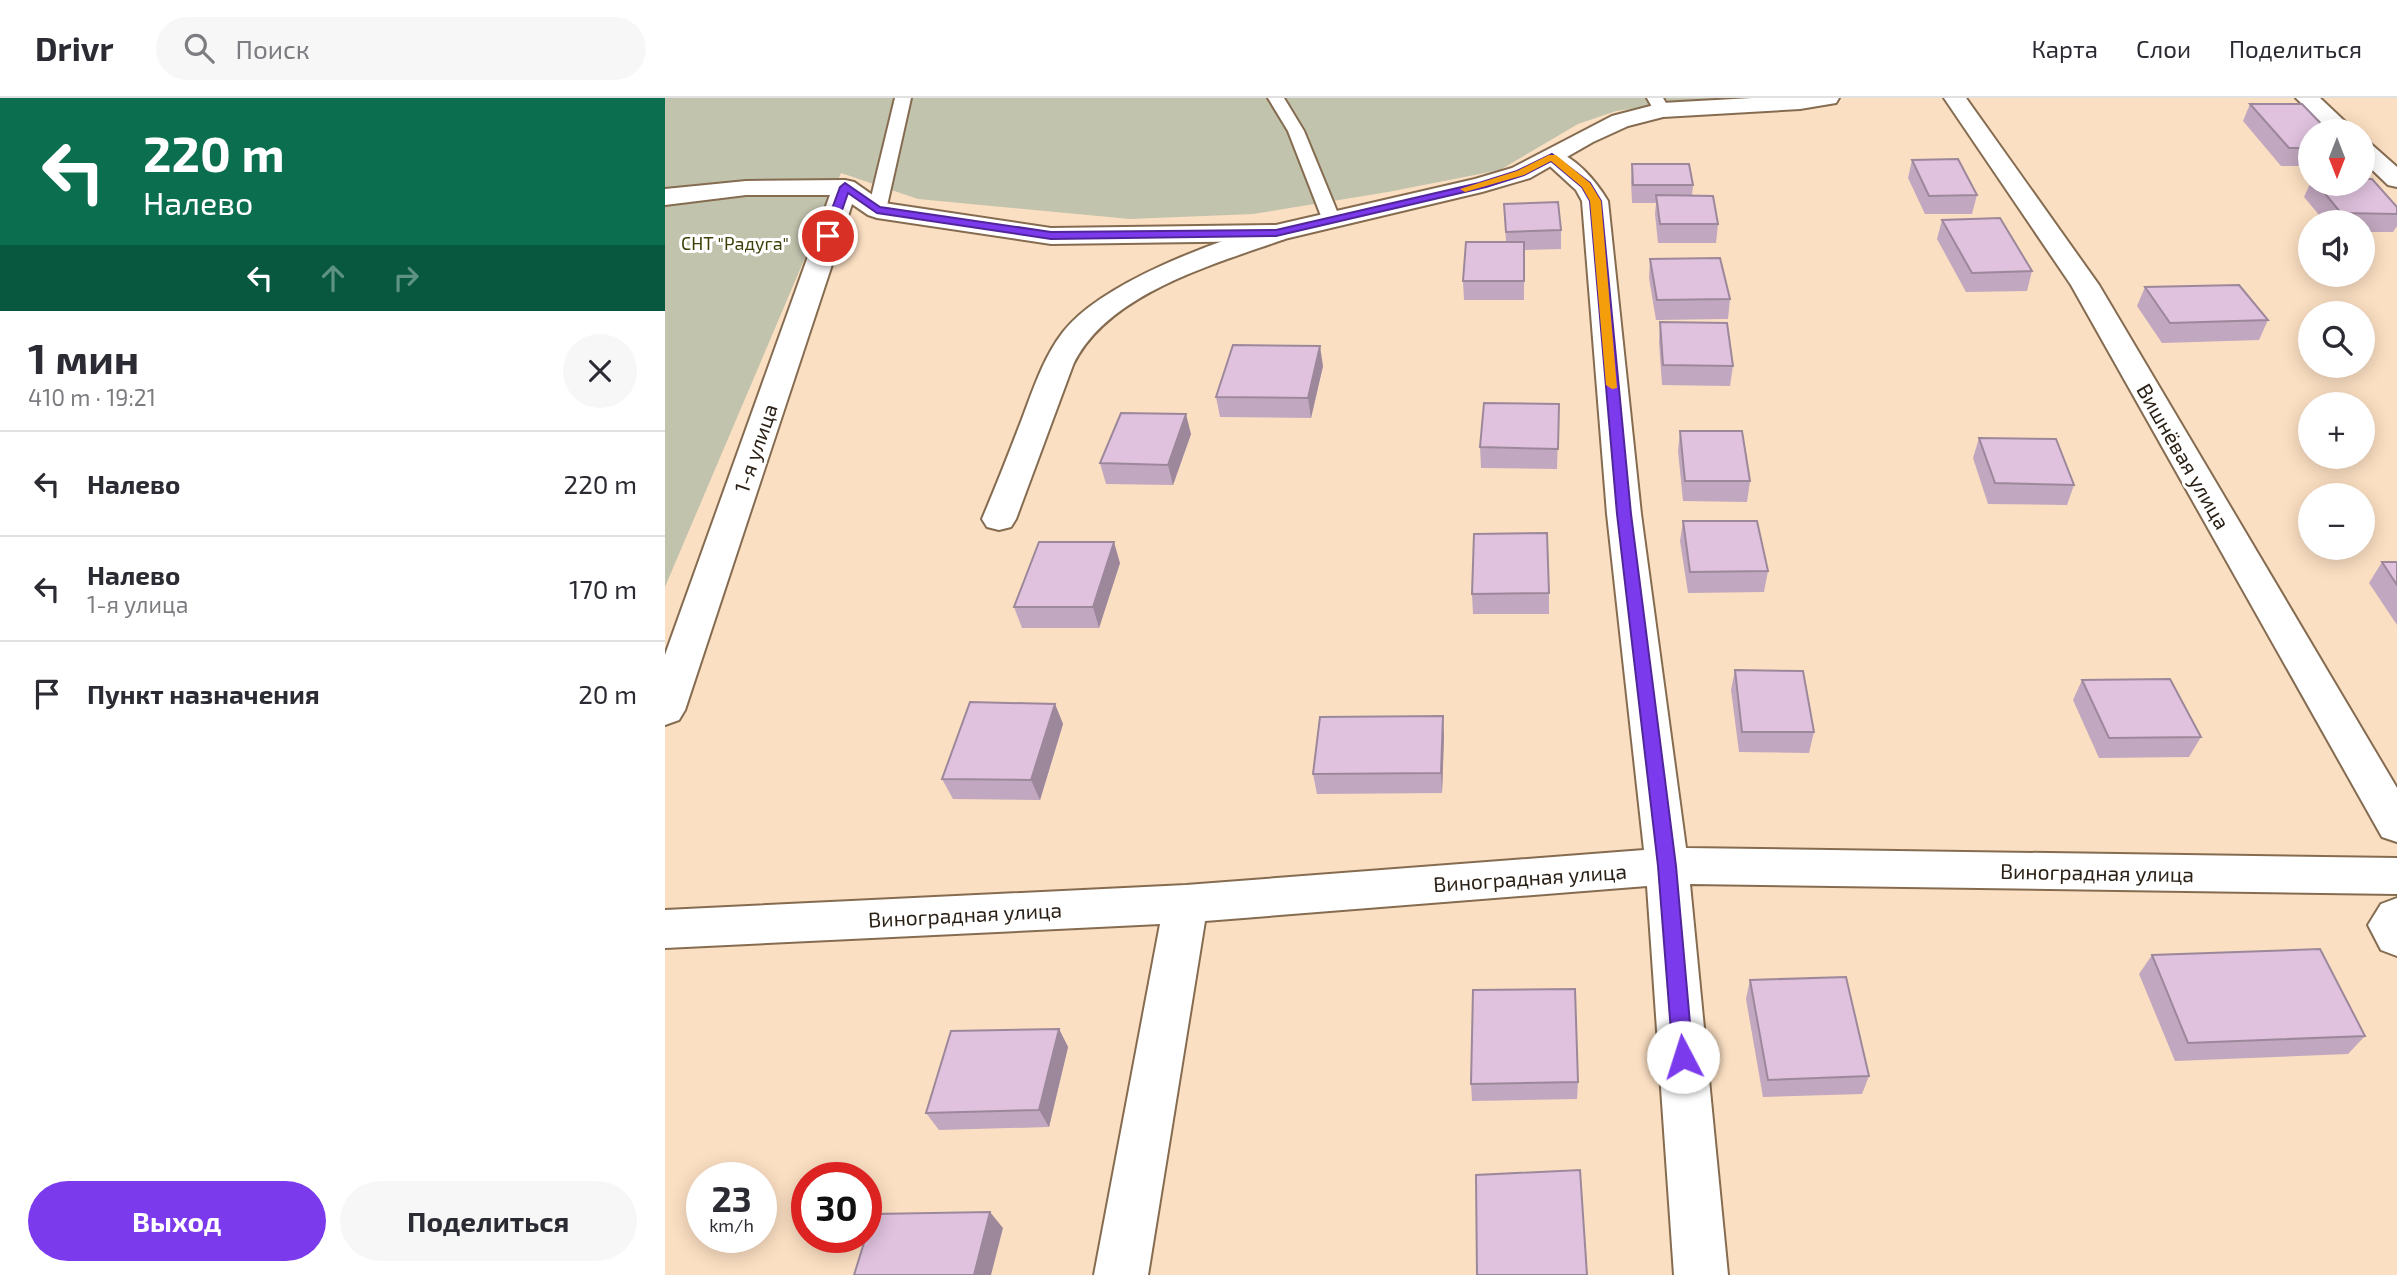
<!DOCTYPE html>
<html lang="ru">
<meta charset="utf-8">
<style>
:root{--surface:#fff;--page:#f7f7f7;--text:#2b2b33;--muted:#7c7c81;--line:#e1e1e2;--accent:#7c3aed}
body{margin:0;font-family:"Exo 2",sans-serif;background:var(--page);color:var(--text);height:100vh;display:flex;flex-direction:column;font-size:26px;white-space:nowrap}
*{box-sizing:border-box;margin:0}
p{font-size:23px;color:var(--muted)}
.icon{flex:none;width:38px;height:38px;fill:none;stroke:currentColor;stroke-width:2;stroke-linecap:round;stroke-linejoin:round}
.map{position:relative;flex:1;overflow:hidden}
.details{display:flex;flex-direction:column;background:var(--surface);width:665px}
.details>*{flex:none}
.banner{background:#0b6e4f;color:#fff;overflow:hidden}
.needle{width:46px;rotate:180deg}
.fabs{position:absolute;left:1633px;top:21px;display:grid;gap:14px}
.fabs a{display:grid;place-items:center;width:77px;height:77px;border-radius:50%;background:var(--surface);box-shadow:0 4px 18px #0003;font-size:35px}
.speed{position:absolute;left:21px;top:1064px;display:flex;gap:14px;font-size:35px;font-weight:700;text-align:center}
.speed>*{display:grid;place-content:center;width:91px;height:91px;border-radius:50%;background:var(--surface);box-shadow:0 4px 18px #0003;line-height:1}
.speed small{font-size:18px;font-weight:400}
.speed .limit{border:10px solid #d22;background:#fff;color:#111}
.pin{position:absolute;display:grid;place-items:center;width:60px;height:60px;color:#fff;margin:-30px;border:4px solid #fff;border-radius:50%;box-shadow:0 2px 7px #0007}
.me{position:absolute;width:77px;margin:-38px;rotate:355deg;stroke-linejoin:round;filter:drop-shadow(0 0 5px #0008)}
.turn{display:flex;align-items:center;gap:24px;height:147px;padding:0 28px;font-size:32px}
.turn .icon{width:91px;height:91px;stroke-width:2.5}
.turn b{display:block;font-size:49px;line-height:60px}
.lanes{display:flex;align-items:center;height:66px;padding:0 28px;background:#0003;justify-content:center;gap:35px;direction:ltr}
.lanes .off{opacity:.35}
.round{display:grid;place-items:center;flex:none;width:74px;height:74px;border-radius:37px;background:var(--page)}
.summary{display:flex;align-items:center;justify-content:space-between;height:119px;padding:0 28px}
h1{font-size:42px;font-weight:700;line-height:52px}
.button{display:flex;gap:14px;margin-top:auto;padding:14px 28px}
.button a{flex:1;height:80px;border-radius:42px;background:var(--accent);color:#fff;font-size:28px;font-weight:700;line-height:80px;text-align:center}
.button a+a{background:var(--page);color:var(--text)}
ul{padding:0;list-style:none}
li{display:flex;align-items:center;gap:21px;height:105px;padding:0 28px;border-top:2px solid var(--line)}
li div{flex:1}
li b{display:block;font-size:26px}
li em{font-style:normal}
header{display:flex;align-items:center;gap:42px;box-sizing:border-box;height:98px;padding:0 35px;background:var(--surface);border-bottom:2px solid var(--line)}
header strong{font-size:33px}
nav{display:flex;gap:38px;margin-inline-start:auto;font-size:24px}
.search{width:490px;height:63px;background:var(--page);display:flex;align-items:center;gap:18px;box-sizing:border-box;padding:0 24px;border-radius:38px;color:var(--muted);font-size:26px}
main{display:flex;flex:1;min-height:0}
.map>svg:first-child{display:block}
</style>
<header>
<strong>Drivr</strong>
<div class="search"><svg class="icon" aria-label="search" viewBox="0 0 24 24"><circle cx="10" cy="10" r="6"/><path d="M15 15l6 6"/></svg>Поиск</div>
<nav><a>Карта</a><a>Слои</a><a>Поделиться</a></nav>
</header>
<main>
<section class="details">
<div class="banner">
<div class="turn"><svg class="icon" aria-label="left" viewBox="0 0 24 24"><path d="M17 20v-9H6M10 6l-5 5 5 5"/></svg><div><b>220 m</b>Налево</div></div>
<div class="lanes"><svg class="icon" aria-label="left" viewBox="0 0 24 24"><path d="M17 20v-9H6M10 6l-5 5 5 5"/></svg><svg class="icon off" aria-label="ahead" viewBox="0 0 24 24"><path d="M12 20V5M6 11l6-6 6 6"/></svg><svg class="icon off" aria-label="right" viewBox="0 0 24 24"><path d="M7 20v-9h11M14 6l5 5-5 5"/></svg></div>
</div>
<div class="summary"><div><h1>1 мин</h1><p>410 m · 19:21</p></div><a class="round"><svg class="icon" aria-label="close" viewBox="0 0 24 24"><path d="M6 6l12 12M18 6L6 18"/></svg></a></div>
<ul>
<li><svg class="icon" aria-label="left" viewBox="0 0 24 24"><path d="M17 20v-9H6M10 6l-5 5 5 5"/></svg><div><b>Налево</b></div><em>220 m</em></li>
<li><svg class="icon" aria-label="left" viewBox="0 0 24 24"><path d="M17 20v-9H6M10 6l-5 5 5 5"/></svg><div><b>Налево</b><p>1-я улица</p></div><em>170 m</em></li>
<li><svg class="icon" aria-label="arrive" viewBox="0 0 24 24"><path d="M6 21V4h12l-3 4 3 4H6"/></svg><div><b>Пункт назначения</b></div><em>20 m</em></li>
</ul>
<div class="button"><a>Выход</a><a>Поделиться</a></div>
</section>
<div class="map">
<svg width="1732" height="1177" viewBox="0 0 1732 1177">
<rect width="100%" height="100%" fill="#fbdfc2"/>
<path fill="#c1c3ad" d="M0 0H1081L1027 3 951 13 913 26 835 72 723 94 588 116 465 121 253 101 176 75 0 489Z"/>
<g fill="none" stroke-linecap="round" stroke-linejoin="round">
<g stroke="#856c51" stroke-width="4">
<g id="service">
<path d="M230 0H246L221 112 212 118 203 112Z"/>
<path d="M603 0H619L639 33 676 123 674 127 667 129 658 123 623 33Z"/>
<path d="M982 0H998L1005 12 1003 16H991Z"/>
</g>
</g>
<g stroke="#856c51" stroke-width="4">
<g id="minor">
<path d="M1279 0H1301L1434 187 1732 690V744L1717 739 1406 187Z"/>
<path d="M1631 0H1655L1690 33H1665Z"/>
<path d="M1698 44 1706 46 1732 69V89L1723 87 1698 63Z"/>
<path d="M887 52C910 58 931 83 943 103L976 416 1021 750 1732 760V796L1025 786 1063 1177H1009L982 788 540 823 483 1177H429L495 826 0 850V812L521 787 979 752 942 416 917 103 911 92 875 59 879 54Z"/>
<path d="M611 127 620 129 624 135 620 141C550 166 442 195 408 267L351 421 346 429 334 432 322 429 317 421C331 388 344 355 357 321 368 292 378 260 398 234 436 185 551 142 611 127Z"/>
<path d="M1732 800V858L1716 852 1703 827 1716 806Z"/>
</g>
</g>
<g stroke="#856c51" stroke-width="4">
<path id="tertiary" d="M1087 0H1174L1171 5 1135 11 998 19 963 28 928 44 865 80 817 94 611 143 386 146 212 120 203 117 187 106 20 612 14 622 0 627V557L165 97H81L0 107V91L81 83 180 82 189 84 219 105 386 130 611 127 810 81 847 70 947 18 997 5Z"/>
</g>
<use href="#service" fill="#fff" fill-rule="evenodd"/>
<use href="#minor" fill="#fff" fill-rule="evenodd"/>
<use href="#tertiary" fill="#fff" fill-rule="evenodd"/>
</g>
<g fill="#c1a7bf">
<path d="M1585 6 1645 33V68H1616L1578 23Z"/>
<path d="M1247 62 1312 97 1307 116H1260L1243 80Z"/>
<path d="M967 66 1028 87 1027 98 1053 126 1051 145H993L990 116 991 105H967L966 84Z"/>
<path d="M1645 86H1698L1732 109V128L1728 134H1698V124H1660L1639 99Z"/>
<path d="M839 106 896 132V151L859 152V202H799L798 183 841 144Z"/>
<path d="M1277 122 1367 173 1362 193 1301 194 1272 141Z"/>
<path d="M985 161 1065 201 1063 221 991 222 984 180Z"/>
<path d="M1480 189 1603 222 1594 242 1497 245 1472 208Z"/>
<path d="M995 224 1068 268 1065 288 997 287 994 244Z"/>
<path d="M658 268 646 320 555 319 551 299Z"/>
<path d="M894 306 892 371 816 370 815 349Z"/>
<path d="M1015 333 1085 383 1082 404 1018 403 1013 353Z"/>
<path d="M526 336 508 387 441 386 435 365Z"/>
<path d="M1314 340 1409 387 1402 407 1323 406 1308 360Z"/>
<path d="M1018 423 1103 473 1099 494 1023 495 1015 443Z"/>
<path d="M1717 464H1732V527L1704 485Z"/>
<path d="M455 465 434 530H357L349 509Z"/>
<path d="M884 495V516H808L807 496Z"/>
<path d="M1070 572 1149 634 1144 655 1074 654 1066 592Z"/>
<path d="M1417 582 1536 639 1524 659 1434 660 1408 602Z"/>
<path d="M390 606 398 626 375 702 288 701 277 681Z"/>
<path d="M779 638 777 695 652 696 648 676Z"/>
<path d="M1487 857 1700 938 1683 956 1510 963 1474 876Z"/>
<path d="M1085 882 1204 978 1197 996 1098 999 1081 901Z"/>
<path d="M394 931 403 949 384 1029 274 1032 261 1015Z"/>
<path d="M913 984 912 1001 807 1003 806 986Z"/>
</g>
<g fill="#9d889b">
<path d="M655 248 658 268 646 320 643 300Z"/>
<path d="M521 316 526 336 508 387 503 367Z"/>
<path d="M449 444 455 465 434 530 428 509Z"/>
<path d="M390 606 398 626 375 702 366 682Z"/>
<path d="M778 618 779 638 777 695 776 675Z"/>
<path d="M394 931 403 949 384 1029 374 1012Z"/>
<path d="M325 1114 338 1130 326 1177H309Z"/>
</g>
<g fill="#e0c2de" stroke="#9d889b" stroke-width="2">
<path d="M1585 6H1637L1663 33H1645V50H1624Z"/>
<path d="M1293 61 1312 97 1264 98 1247 62Z"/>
<path d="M967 66H1024L1028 87H968Z"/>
<path d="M1698 81H1707L1732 109V116L1676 115 1652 86H1698Z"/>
<path d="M991 97 1048 98 1053 126H995Z"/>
<path d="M893 104 896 132 841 134 839 106Z"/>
<path d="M1335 120 1367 173 1307 175 1277 122Z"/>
<path d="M801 144H859V183H798Z"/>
<path d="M1055 160 1065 201 992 202 985 161Z"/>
<path d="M1574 187 1603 222 1505 225 1480 189Z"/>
<path d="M995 224 1062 225 1068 268 998 267Z"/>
<path d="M568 247 655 248 643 300 551 299Z"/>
<path d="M819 305 894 306 893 351 815 349Z"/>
<path d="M456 315 521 316 503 367 435 365Z"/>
<path d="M1015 333H1077L1085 383H1020Z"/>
<path d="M1314 340 1391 341 1409 387 1330 385Z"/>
<path d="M1018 423H1092L1103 473 1025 474Z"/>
<path d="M882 435 884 495 807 496 809 436Z"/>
<path d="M374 444H449L428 509H349Z"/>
<path d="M1717 464H1732V487Z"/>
<path d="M1070 572 1138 573 1149 634H1077Z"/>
<path d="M1505 581 1536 639 1444 640 1417 582Z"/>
<path d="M305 604 390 606 366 682 277 681Z"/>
<path d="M778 618 776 675 648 676 655 619Z"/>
<path d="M1655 851 1700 938 1523 945 1487 857Z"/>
<path d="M1181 879 1204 978 1103 982 1085 882Z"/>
<path d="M910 891 913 984 806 986 808 892Z"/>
<path d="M394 931 374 1012 261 1015 286 933Z"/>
<path d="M915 1072 922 1177H812L811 1077Z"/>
<path d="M325 1114 309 1177H189L208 1116Z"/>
</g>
<path fill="#7c3aed" stroke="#51269a" stroke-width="2" d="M887 56 925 85 936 103 966 416 1011 768 1028 959 1025 966 1018 968 1011 966 1008 959 993 768 952 416 925 103 917 89 886 63 859 77 821 89 611 138 386 141 212 115 183 95 168 138 163 142 157 138 175 89 180 85 215 109 386 134 611 132 814 85 852 73Z"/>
<path fill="#f59e0b" d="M884 57H891L925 85 936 103 952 290 947 291 941 287 925 103 917 89 886 63 859 77 800 94 795 91 852 73Z"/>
<g text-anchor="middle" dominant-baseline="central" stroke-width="6" stroke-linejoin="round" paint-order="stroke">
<g font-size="18" fill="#3f4008" stroke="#fff">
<text x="70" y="145">СНТ "Радуга"</text>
</g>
<g font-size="21" fill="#2b2116" stroke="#fff">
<text transform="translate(90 350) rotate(-71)">1-я улица</text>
<text transform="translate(1519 358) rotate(60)">Вишнёвая улица</text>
<text transform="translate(1432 774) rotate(1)">Виноградная улица</text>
<text transform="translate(865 779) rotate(-4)">Виноградная улица</text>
<text transform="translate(300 816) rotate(-3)">Виноградная улица</text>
</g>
</g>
</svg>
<div class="fabs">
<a><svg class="needle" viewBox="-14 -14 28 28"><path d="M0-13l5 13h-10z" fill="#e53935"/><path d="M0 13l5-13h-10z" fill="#7c7c81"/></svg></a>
<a><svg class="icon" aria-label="sound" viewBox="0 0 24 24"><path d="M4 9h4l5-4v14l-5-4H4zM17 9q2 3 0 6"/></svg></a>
<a><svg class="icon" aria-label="search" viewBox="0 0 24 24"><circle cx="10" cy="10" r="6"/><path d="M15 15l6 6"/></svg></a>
<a>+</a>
<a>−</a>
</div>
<div class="speed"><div>23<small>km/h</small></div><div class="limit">30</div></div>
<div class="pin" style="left:163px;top:138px;background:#d93025"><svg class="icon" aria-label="arrive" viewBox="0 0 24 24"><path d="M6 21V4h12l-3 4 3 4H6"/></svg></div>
<svg class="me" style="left:1018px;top:959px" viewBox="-20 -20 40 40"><circle r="19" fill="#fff"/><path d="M0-13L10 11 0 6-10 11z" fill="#7c3aed"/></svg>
</div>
</main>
